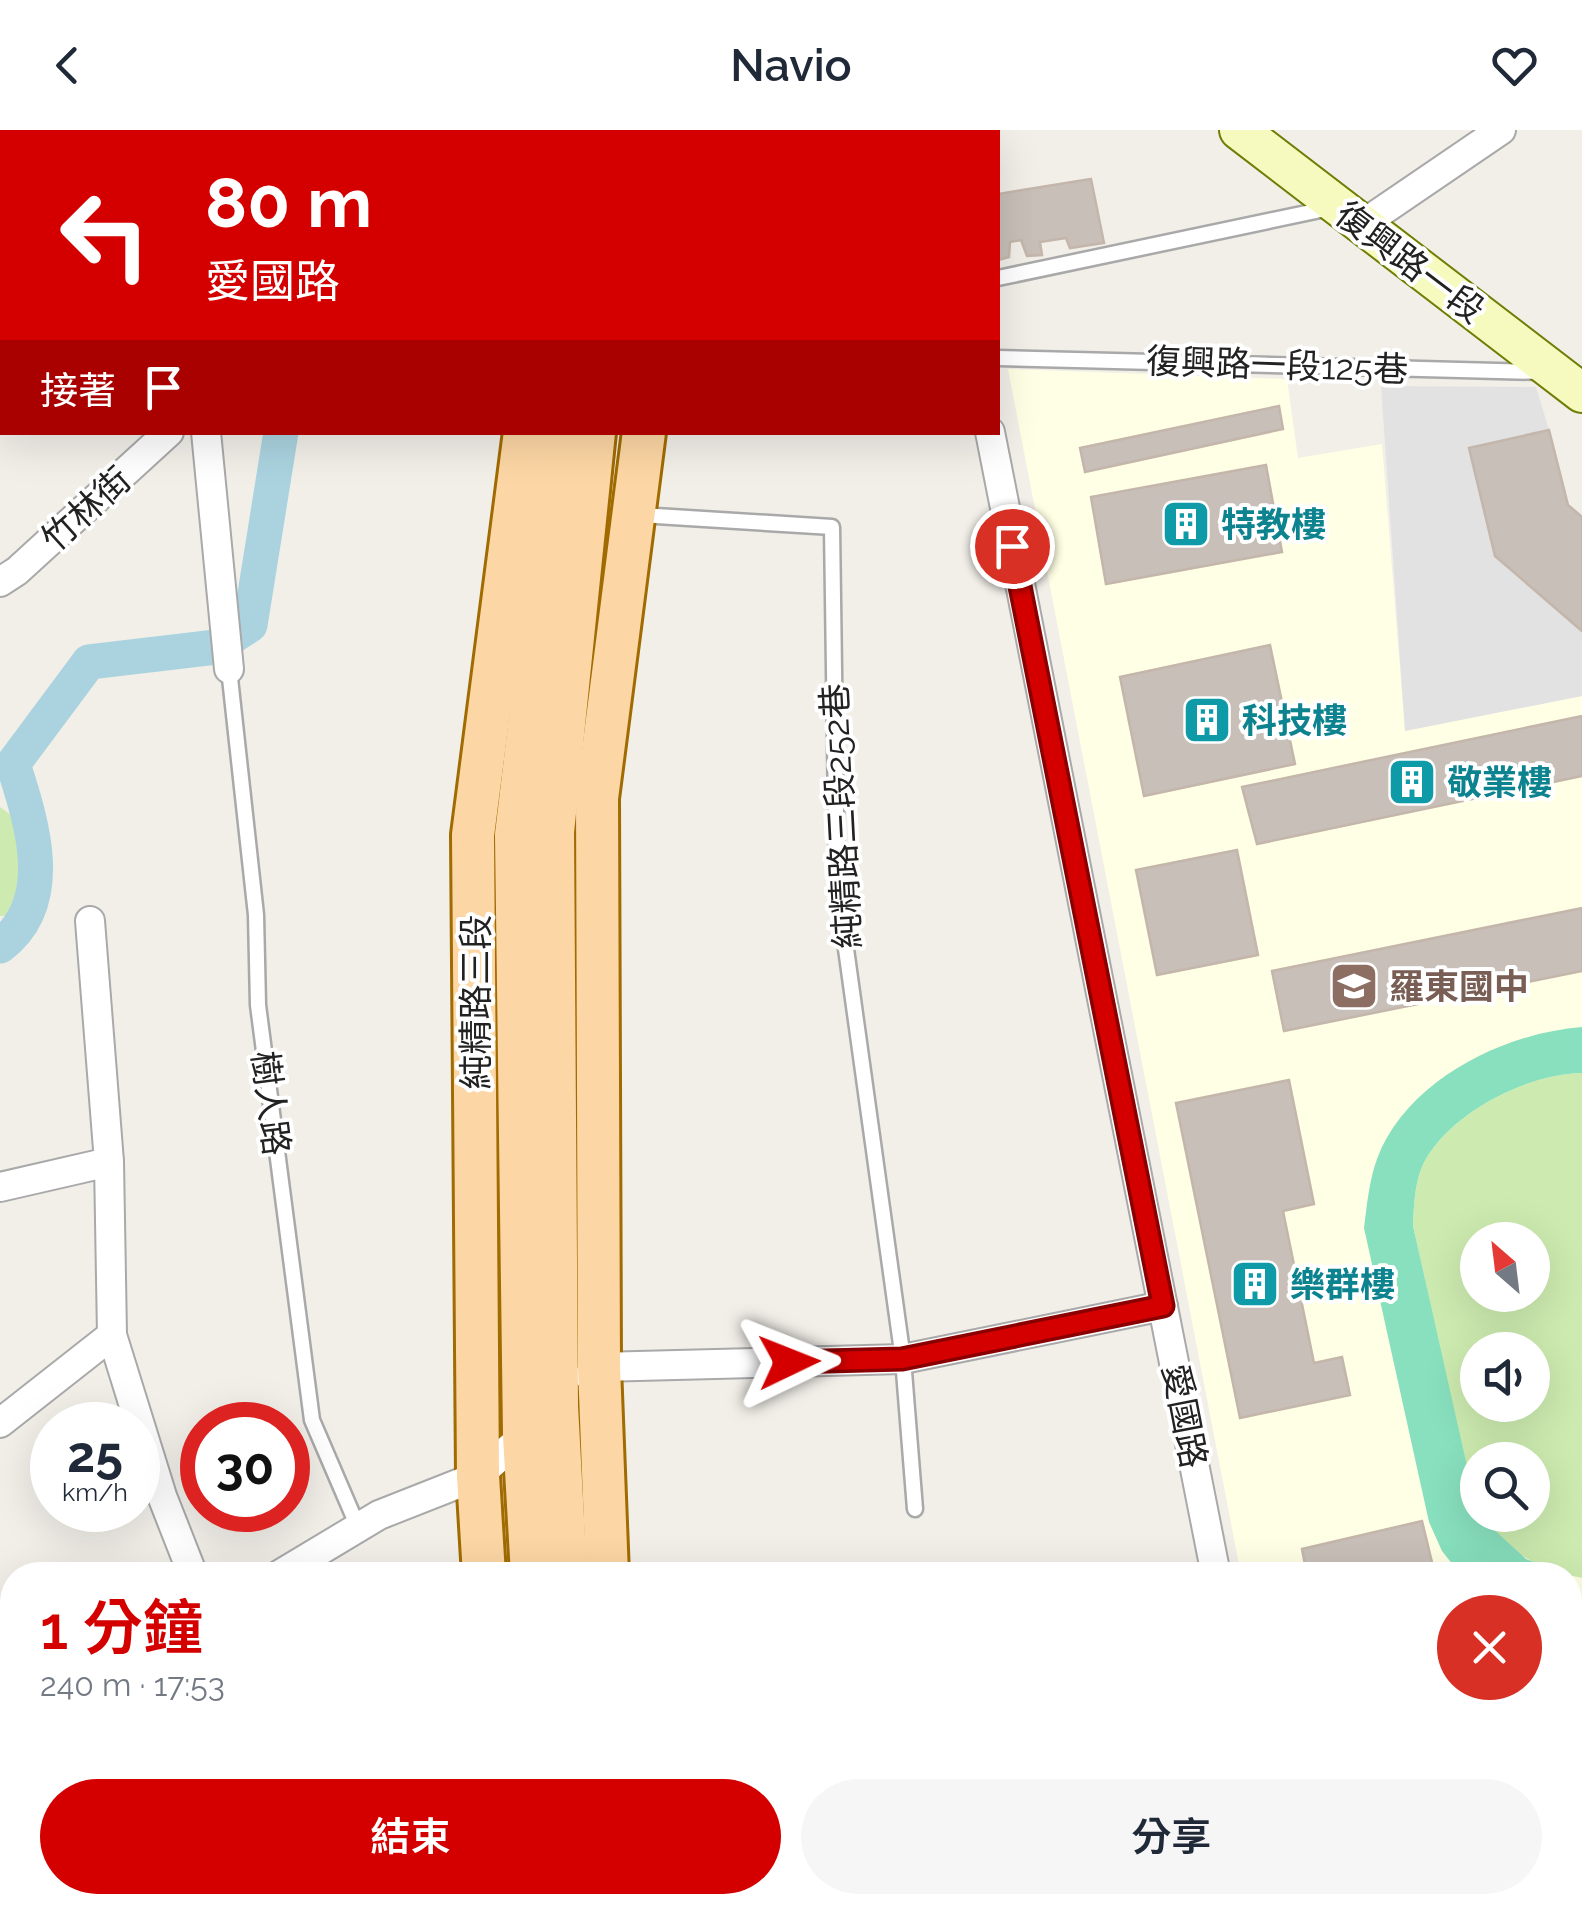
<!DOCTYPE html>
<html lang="zh-TW">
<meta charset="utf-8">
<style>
:root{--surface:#fff;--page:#f6f6f7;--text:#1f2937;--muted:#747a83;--accent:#d40000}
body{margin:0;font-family:Raleway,"Noto Sans TC",sans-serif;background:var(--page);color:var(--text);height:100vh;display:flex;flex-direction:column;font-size:38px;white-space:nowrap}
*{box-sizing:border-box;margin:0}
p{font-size:32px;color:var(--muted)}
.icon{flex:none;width:55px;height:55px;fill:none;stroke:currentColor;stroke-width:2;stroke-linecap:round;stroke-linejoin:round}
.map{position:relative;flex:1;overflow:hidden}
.sheet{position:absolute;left:0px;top:1432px;width:1582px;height:352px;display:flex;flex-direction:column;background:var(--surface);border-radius:40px 40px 0 0;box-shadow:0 10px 40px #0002}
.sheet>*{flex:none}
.guide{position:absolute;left:0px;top:0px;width:1000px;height:305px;box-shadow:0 10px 40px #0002;background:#d40000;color:#fff;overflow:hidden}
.needle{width:65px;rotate:332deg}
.controls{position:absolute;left:1460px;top:1092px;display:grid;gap:20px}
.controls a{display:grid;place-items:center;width:90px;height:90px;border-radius:50%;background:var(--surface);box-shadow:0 10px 40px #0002;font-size:50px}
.speed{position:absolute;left:30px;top:1272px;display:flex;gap:20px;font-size:50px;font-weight:700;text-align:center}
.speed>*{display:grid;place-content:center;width:130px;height:130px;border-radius:50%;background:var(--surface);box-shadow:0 10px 40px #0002;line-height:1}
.speed small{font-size:25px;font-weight:400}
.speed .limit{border:15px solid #d22;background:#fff;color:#111}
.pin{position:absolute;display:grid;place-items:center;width:85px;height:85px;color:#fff;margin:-42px;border:5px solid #fff;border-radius:50%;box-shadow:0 2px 10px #0007}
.me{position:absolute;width:110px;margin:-55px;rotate:88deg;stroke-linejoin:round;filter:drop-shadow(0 0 8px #0008)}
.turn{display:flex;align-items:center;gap:35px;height:210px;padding:0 40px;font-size:45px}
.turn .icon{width:130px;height:130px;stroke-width:2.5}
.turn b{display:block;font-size:70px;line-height:85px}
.then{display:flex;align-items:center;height:95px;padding:0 40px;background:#0003;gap:20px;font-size:38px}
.round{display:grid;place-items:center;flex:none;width:105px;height:105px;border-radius:52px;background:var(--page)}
.head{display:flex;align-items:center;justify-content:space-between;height:170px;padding:0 40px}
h1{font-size:60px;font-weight:600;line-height:75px;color:var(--accent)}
.primary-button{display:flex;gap:20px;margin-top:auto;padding:20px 40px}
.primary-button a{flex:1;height:115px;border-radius:60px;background:var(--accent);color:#fff;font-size:40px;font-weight:600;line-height:115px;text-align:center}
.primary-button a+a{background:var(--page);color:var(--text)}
header{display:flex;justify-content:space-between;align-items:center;height:130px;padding:0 40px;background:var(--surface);font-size:45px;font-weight:600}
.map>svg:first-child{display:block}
</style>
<header><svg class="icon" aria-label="back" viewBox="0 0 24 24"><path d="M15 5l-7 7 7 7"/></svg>Navio<svg class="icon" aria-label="heart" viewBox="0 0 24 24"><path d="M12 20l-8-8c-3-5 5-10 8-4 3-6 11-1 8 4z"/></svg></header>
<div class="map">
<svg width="1582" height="1783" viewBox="0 0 1582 1783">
<rect width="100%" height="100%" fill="#f2efe9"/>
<path fill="#ffffe5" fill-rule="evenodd" d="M1008 239 1287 249 1298 328 1382 314 1405 601 1582 566V1783H1312L1309 1773 1570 1772V1445H1241ZM1478 1110H1532V1165H1478ZM1478 1220H1532V1275H1478ZM1478 1330H1532V1385H1478Z"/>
<path fill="#eef0d5" d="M164 0H423L424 2H165Z"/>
<g fill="#cdebb0" fill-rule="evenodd">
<path d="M0 677 22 693 25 744 10 777 12 786H0Z"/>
<path d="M1582 943V1448C1541 1440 1504 1422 1483 1385H1532V1330H1478L1477 1376 1472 1368 1413 1096C1414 1073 1415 1046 1427 1027 1456 980 1528 944 1582 943ZM1478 1110H1532V1165H1478ZM1478 1220H1532V1275H1478Z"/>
</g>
<g fill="#88e0be">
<path d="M1582 897V943C1528 944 1456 980 1427 1027 1415 1046 1414 1073 1413 1096L1478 1385 1526 1429 1568 1445H1461L1442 1421 1429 1392 1364 1098C1367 1075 1369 1051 1377 1029 1406 951 1503 903 1582 897Z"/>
<path d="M1582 1503V1636L1570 1639V1506Z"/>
</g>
<path fill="#e2e2e2" d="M1381 256 1536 257 1549 300 1469 319 1495 426 1582 501V566L1405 601Z"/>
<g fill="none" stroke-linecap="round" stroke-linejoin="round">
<path stroke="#aad3df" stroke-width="35" d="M0 816C58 772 32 693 13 634L89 532 216 517 250 495 281 302"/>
</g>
<g fill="#c7bfb8" stroke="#c4b6ab" stroke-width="2.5">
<path d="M1091 49 1104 113 1070 118 1066 108 1040 112 1042 125 1027 126 1021 110 1010 112 1009 127 998 130V64Z"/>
<path d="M1279 276 1283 299 1085 342 1080 318Z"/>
<path d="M1549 300 1568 375 1582 387V501L1495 426 1469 318Z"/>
<path d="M1266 335 1282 422 1106 454 1091 367Z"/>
<path d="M1270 515 1295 634 1144 666 1120 547Z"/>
<path d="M1582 586V646L1257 714 1242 657Z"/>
<path d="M1237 720 1258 825 1157 845 1136 740Z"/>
<path d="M1582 778V841L1284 901 1272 841Z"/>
<path d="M1289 950 1314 1074 1283 1081 1314 1233 1342 1227 1350 1265 1240 1288 1176 973Z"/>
<path d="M1422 1391 1435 1445H1307L1302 1419Z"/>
<path d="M1335 1772H1566L1569 1783H1338Z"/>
</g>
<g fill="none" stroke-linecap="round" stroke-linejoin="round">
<g stroke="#a9a9a9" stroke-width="19">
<g id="lane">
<path d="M998 148 1330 78"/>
<path d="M998 228 1540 242"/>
<path d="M640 385 832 397 837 754 903 1229 915 1379"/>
<path d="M229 539 256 785 258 875 312 1290 358 1397"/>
<path d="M856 1772 859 1783"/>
<path d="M1046 1783 1047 1772"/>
</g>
</g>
<g stroke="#a9a9a9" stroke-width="32">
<g id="street">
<path d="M938 0 939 2"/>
<path d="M488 2 492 0"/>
<path d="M1363 94 1501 0"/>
<path d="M206 302 229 539"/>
<path d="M990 302 1216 1445"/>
<path d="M0 452 17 441 169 302"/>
<path d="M109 1032 112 1205 162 1366 193 1445"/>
<path d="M0 1057 109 1032 90 791"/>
<path d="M589 1246 599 1237 903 1229 1163 1176"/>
<path d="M0 1293 112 1205"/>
<path d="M279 1445 379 1385 478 1346 531 1299"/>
<path d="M0 1530 12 1539"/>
<path d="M1281 1772 1283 1783"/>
<path d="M45 1783 48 1772"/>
<path d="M437 1783 503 1778"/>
</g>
</g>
<g stroke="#707d05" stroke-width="42">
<path id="secondary" d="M1239 0 1582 263"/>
</g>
<g stroke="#a06b00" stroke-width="48">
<g id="primary">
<path d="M563 2V0"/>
<path d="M600 2V0"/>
<path d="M636 2V0"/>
<path d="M678 2 679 0"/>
<path d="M484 1445 478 1346 473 705 525 302"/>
<path d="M532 1445 524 1305 516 705 564 302"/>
<path d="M566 1445 557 1276 553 702 594 302"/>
<path d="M607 1445 599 1237 597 668 644 302"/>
<path d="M503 1772 504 1783"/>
<path d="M550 1772 551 1783"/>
<path d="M583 1772 584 1783"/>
<path d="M628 1772V1783"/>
</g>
</g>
<use href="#lane" stroke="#fff" stroke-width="14"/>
<use href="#street" stroke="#fff" stroke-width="28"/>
<use href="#secondary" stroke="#f7fabf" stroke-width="38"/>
<use href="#primary" stroke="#fcd6a4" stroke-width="42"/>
</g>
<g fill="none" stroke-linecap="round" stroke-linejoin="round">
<g stroke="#8a0000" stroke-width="25">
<path id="route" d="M789 1232 902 1229 1163 1176 1012 416"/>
</g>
<use href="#route" stroke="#d40000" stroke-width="18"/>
</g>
<defs>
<g id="building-square" transform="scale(2.5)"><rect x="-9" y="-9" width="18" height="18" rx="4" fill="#0f9aa8" stroke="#fff"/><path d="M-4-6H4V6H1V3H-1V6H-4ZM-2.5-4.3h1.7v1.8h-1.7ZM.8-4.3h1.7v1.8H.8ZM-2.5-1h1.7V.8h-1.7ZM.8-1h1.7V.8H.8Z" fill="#fff"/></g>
<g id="school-square" transform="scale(2.5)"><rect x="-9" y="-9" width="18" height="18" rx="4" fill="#8d6e63" stroke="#fff"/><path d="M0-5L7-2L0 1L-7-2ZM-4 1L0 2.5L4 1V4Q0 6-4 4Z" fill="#fff"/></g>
</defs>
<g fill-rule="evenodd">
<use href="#building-square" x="1186" y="394"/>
<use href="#building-square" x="1207" y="590"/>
<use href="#building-square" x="1412" y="652"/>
<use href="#school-square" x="1354" y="856"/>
<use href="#building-square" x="1255" y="1154"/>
</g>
<g text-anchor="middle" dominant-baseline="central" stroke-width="8" stroke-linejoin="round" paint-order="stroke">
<g font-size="35" fill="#222" stroke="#fff">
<text transform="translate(1410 132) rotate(37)">復興路一段</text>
<text transform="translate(1277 235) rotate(2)">復興路一段125巷</text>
<text transform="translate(86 379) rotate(-42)">竹林街</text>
<text transform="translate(841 686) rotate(-93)">純精路三段252巷</text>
<text transform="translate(475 872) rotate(-90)">純精路三段</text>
<text transform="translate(271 973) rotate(83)">樹人路</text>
<text transform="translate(1185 1286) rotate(79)">愛國路</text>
</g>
<g font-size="35" font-weight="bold" fill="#0d838f" stroke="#fff" text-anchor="start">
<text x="1221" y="394">特教樓</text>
<text x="1242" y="590">科技樓</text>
<text x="1447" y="652">敬業樓</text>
<text x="1290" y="1154">樂群樓</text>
</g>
<g font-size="35" font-weight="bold" fill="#785e54" stroke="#fff" text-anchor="start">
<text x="1389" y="856">羅東國中</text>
</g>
</g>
</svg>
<div class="controls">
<a><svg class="needle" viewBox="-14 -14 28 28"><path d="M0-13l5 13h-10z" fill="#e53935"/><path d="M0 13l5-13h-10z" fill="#747a83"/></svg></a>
<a><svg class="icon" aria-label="sound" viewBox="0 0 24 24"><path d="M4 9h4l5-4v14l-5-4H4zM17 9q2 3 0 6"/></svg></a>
<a><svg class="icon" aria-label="search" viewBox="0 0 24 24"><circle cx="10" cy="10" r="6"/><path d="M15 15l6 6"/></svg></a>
</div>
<div class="speed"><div>25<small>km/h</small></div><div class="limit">30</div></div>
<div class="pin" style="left:1012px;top:416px;background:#d93025"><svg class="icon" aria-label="arrive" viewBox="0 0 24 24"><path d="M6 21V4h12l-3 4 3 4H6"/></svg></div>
<svg class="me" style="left:789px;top:1232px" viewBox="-20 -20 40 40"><path d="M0-17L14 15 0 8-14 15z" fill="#d40000" stroke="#fff" stroke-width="4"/></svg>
<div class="guide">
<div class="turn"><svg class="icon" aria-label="left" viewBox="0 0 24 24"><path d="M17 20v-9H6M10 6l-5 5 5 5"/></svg><div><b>80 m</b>愛國路</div></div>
<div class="then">接著<svg class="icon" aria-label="arrive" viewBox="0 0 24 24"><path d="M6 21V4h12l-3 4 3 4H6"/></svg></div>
</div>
<section class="sheet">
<div class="head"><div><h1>1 分鐘</h1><p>240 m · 17:53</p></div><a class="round" style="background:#d93025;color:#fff"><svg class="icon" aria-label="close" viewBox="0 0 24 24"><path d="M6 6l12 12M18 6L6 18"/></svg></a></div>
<div class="primary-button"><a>結束</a><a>分享</a></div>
</section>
</div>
